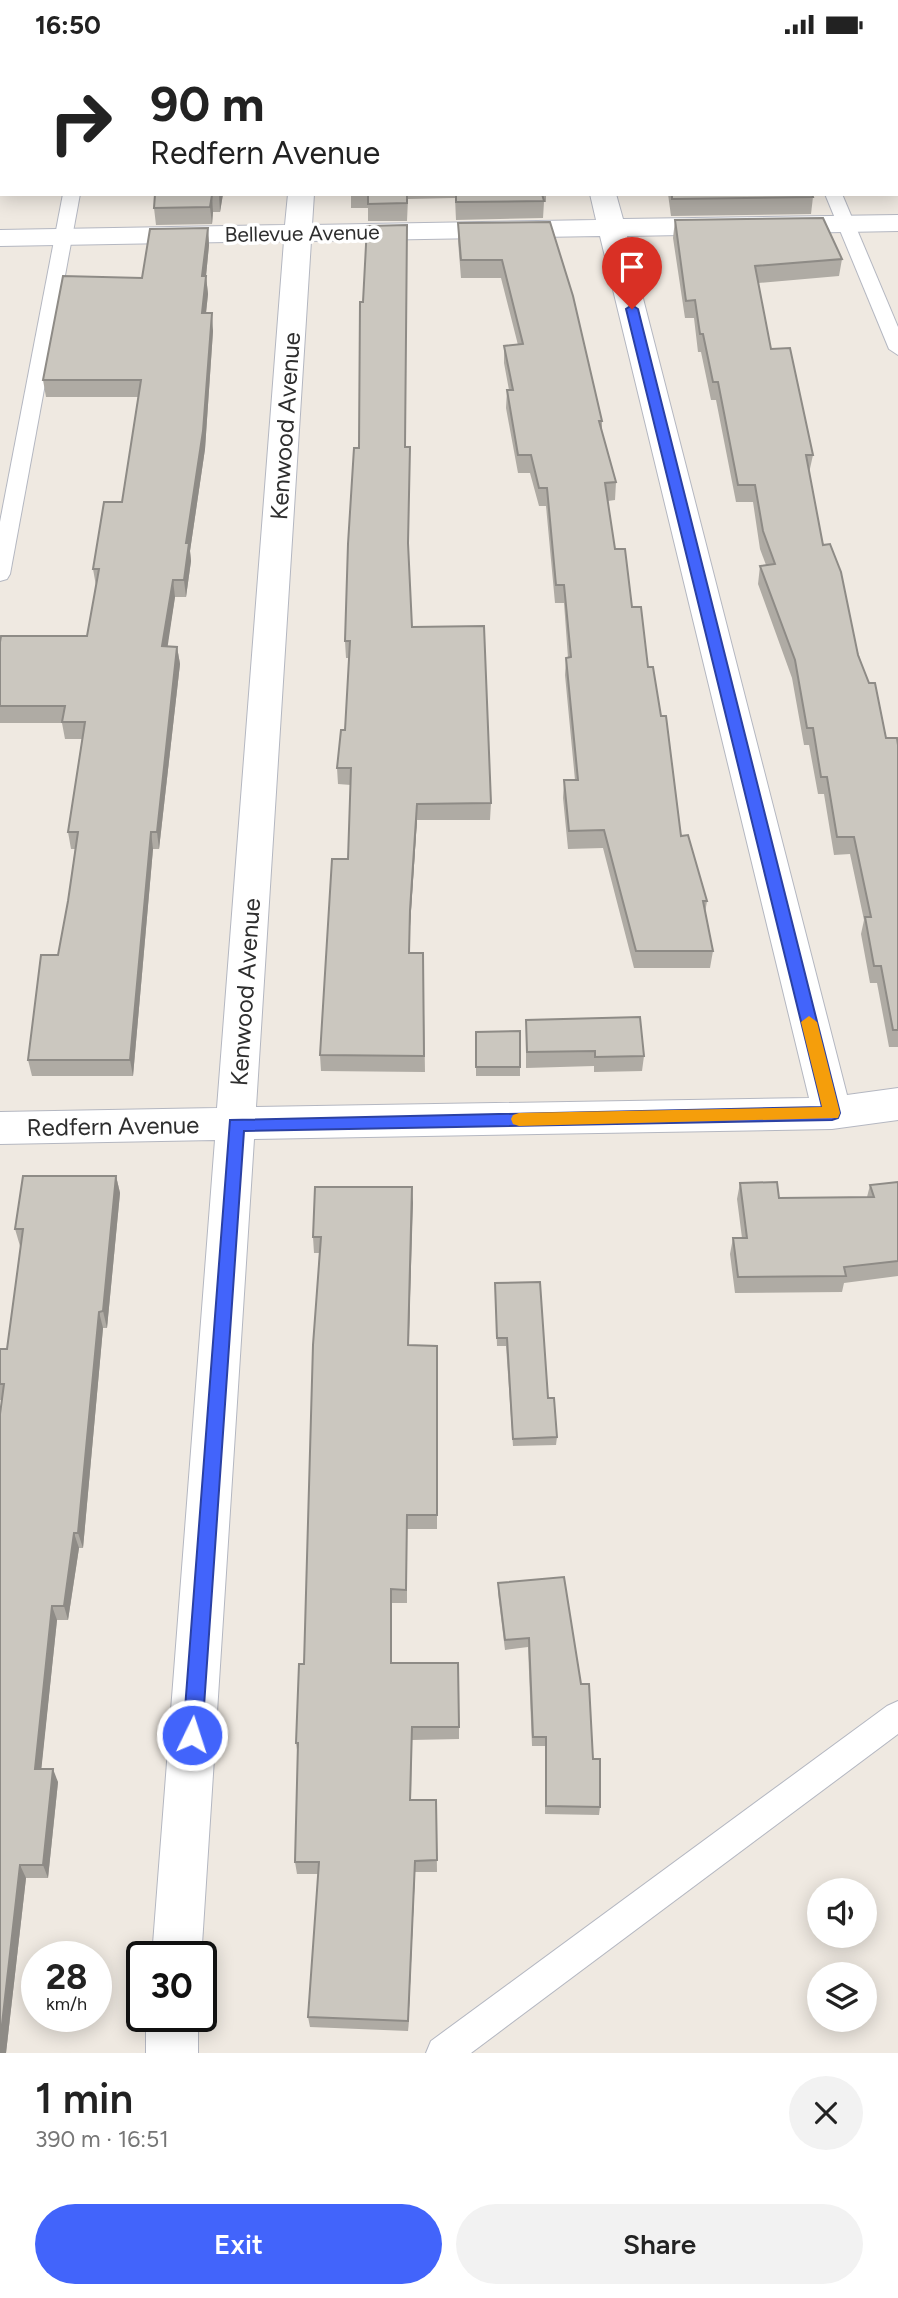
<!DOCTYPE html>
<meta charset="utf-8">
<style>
:root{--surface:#fff;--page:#f2f2f2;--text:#222;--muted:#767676;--accent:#4264fb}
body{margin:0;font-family:Figtree,sans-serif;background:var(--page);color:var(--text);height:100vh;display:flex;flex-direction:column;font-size:26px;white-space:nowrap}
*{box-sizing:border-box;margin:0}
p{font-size:23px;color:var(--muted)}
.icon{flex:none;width:38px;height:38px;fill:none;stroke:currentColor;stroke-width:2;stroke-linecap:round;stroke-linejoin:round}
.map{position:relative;height:2004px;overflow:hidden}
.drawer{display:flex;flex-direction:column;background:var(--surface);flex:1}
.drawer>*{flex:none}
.banner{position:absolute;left:0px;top:0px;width:900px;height:147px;box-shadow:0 4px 18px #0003;background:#fff;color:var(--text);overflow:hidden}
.fabs{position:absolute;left:807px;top:1829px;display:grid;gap:14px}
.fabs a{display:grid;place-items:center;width:70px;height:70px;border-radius:50%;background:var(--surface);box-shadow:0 4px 18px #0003;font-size:35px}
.speed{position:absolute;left:21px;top:1892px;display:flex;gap:14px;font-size:35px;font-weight:700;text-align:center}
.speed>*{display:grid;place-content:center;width:91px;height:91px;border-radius:50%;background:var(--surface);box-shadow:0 4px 18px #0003;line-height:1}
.speed small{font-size:18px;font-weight:400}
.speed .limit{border:4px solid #111;border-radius:10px;background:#fff;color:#111}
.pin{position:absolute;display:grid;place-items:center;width:60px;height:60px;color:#fff;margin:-72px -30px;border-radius:50% 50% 50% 0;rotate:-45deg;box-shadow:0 0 7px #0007}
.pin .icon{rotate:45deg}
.me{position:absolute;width:77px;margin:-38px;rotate:4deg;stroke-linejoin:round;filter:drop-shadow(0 0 5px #0008)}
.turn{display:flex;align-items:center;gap:24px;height:147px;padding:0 35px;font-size:32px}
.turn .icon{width:91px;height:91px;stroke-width:2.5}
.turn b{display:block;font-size:49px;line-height:60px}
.round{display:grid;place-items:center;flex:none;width:74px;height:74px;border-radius:37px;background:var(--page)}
.overview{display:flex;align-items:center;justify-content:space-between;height:119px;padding:0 35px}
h1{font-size:42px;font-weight:600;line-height:52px}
.button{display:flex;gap:14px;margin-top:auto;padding:14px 35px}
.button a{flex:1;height:80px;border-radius:42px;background:var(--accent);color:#fff;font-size:28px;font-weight:600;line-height:80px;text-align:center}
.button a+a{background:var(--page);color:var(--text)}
.status{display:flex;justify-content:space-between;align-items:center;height:49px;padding:0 35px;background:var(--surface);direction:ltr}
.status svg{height:19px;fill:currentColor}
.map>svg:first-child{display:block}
</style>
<div class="status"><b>16:50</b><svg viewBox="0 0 49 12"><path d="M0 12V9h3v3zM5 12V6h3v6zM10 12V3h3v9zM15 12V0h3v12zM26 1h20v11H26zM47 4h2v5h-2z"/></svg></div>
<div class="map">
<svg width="898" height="2004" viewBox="0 0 898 2004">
<rect width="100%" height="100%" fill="#efe9e1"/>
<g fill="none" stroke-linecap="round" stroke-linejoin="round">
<g stroke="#b4b7c1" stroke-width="2">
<g id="service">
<rect x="87" y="0" width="16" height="2"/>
<path d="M763 0H779L780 2H764Z"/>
<path d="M63 145H80L10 525 7 530 0 532V473Z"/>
<path d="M825 145H842L898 278V306L889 300Z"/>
<path d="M898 1652V1685L471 2004H426L431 1992 887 1657Z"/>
</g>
</g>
<g stroke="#b4b7c1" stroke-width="2">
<g id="minor">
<rect x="297" y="0" width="24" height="2"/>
<path d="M555 0H579L580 2H555Z"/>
<path d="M288 145H314L312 176 596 171 590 145H616L623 170 898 166V182L627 187 847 1046 898 1039V1071L832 1080 254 1090 201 1911V1908H152L215 1091 0 1095V1063L217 1059 284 192 0 197V181L285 176ZM600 187 809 1049 256 1058 311 192Z"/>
<rect x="146" y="1967" width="52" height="37"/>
</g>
</g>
<use href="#service" fill="#fff" fill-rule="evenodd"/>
<use href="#minor" fill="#fff" fill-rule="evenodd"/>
</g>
<g fill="#afaba4">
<path d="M866 0H898V54V2H866Z"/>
<path d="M155 145H223L220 163H213L212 175 156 176 154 159Z"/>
<path d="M351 145H546V153H544L543 169 456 171 455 149 408 150 407 172H368V159H351Z"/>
<path d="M668 145H812L813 148 811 165 671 167Z"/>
<path d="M675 171 842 210 839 227 758 234 771 300 813 406 809 424 823 496 886 689 898 696V998H889L877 934H870L861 885 864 871 850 805 834 806 824 745H818L809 696H804L792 629 758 535 760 517 766 516 760 500 753 453H736L716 351H711L701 303H698L694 269H685L673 189Z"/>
<path d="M550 173 602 372V382L616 433 615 451 608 452 615 500 632 558 648 618 681 787 707 852 705 864 713 902 710 919H634L603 799 568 800 563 749 564 731H575L565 626 566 609H568L564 554H555L546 457H539L530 424H518L506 359 507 341H509L504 314V297L518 296 501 229H461L458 192V174Z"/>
<path d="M208 179 209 196 206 227 208 245 206 264 213 282 205 400 190 502 191 512 186 548H175L167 597 177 598 180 615 159 800H153L133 1027H32L28 1011 58 906 68 852 75 800H71L68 783 82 690H65L62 674H0V593L87 587 96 537 93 520 122 453 138 348H46L43 331 142 229Z"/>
<path d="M410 398 408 503 412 578 491 754 490 771H417L410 877V904H423L425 1023 321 1022 320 1006 348 810 351 736 338 735 337 719 345 681 349 609H346L345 592 359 399Z"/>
<path d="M526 971 644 1007 642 1022 594 1023V1017L526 1019Z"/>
<path d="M476 983 520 1018V1027H476Z"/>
<path d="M116 1127 120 1144 107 1279H103L83 1499H79L68 1571H57L41 1720 58 1733 48 1829H26L6 2004 2 1351H0V1300H7L21 1197H20L15 1180Z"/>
<path d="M898 1133V1227L844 1234 842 1243 735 1244 730 1205 733 1189H742L737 1150 740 1134 779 1149 867 1148 870 1136Z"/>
<path d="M412 1138 409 1296 437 1297V1480H407V1554H392V1614L459 1678V1690L412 1691 411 1751H436L437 1823H415L408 1982 310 1978 308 1968 319 1825H297L295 1813 298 1707 296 1694 304 1615 319 1204H314L313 1188Z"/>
<path d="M495 1234 548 1349 557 1388 556 1396 513 1397 506 1297H497Z"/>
<path d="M564 1528 593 1710 600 1758 599 1766 545 1765V1697H532L528 1598 505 1601 498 1544V1534Z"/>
</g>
<g fill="#8e8b86">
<path d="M0 0H7V2H2V14L0 18Z"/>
<path d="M219 145H223L220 163Z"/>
<path d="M212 146 213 163 212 175 210 158Z"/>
<path d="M208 179 209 196 206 227 208 245 204 282 202 264V227Z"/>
<path d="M212 264 213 282 205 400 190 502 191 512 186 548 184 531 186 494Z"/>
<path d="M173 531 175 548 165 615 162 597Z"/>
<path d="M177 598 180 615 159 800 157 783Z"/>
<path d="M417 755V771L410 877V861Z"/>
<path d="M151 783 153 800 133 1027 130 1011Z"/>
<path d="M116 1127 120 1144 107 1279 103 1262Z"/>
<path d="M412 1138 413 1154 408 1312V1296Z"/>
<path d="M99 1263 103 1279 83 1499 78 1484Z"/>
<path d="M74 1484 79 1499 68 1571 64 1557Z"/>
<path d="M52 1557 57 1571 40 1733 35 1720Z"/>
<path d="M53 1720 58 1733 48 1829 43 1816Z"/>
<path d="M415 1812V1823L408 1982V1972Z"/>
<path d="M20 1816 26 1829 6 2004H0V1993Z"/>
</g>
<g fill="#cbc7bf" stroke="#8e8b86" stroke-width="2">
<path d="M105 0H229L228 2H104Z"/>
<path d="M361 0H517L518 2H360Z"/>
<path d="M642 0H686V2H643Z"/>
<path d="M877 0H898V36V2H878Z"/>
<path d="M155 145H219L212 146 210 158 154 159Z"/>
<path d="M368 145H407V154L368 155Z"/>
<path d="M456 145H542L544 152 456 153Z"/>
<path d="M672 145H812L813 148 672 150Z"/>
<path d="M823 169 842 210 755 217 771 300 790 299 813 406H806L823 496 830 495 841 523 858 606 869 634H875L886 689H897L898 696V981H893L881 917H874L865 868H871L854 788H837L827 728H821L813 679H807L795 611 760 517 775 515 763 482 755 436H738L718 333H713L703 285H700L695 251 686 252 675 171Z"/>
<path d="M550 173 573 247 602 372H599L616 433 605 434 615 500H625L632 558H641L648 618H653L661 667H666L681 787 688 786 707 852H703L713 902H636L604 781 569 782 564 731H578L566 609 571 608 564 536H556L547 439H539L531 406H518L507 341H513L504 297 523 295 502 211H461L458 174Z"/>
<path d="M407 176 405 398H410L408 494 412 578 484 577 491 754 417 755 410 861 409 904H423L424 1007 320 1006 332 810H348L351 719H337L341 681H345L350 592H345L348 495 354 399H359L360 253H363L367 177Z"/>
<path d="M208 179 202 227H206L202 264H212L203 382 186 494H189L184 531H173L162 597 177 598 157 783H151L130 1011H28L41 906H58L68 852 78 783H68L85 673H62L65 657H0V593L1 587H87L99 520H93L104 453H122L141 331H43L63 227 142 229 150 180Z"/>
<path d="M640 968 644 1007 595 1008V1002L527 1003 526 971Z"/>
<path d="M520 982V1018H476V983Z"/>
<path d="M23 1127H116L103 1262 99 1263 78 1484H74L64 1557H52L35 1720H53L43 1816H20L0 1993V1365L4 1335H0V1300H7L23 1180H15Z"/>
<path d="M777 1133 779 1149 874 1148 870 1136 898 1133V1212L844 1218 846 1227 738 1228 733 1189H747L740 1134Z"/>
<path d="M315 1138H412L408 1296 437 1297V1466H407L406 1541 391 1540V1614H458L459 1678H412L410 1751H436L437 1811 415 1812 408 1972 308 1968 319 1813H295L298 1694H296L299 1615H304L313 1296 321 1188H313Z"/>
<path d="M540 1233 548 1349H554L557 1388 513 1390 507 1289H497L495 1234Z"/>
<path d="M564 1528 581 1635H589L593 1710H600V1758L546 1757V1688H533L529 1589 505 1591 498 1534Z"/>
</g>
<path fill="#4264fb" stroke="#2b41a3" stroke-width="2" d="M632 256 638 260 840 1064 838 1069 832 1071 244 1082 202 1686 199 1692 192 1695 186 1692 183 1686 230 1071 822 1058 626 260Z"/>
<path fill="#f59e0b" d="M809 967 817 973 840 1064 838 1069 519 1077 513 1075 511 1070 513 1066 519 1064 822 1058 801 973Z"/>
<g text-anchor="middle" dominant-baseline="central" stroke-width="7" stroke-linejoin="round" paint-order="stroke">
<g font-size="21" fill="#2e2e2e" stroke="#fff">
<text transform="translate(302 184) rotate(-1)">Bellevue Avenue</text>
</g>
<g font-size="24" fill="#2e2e2e" stroke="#fff">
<text transform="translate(285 377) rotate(-86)">Kenwood Avenue</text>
<text transform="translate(245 943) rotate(-86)">Kenwood Avenue</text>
<text transform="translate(113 1077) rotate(-1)">Redfern Avenue</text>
</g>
</g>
</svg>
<div class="fabs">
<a><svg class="icon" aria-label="sound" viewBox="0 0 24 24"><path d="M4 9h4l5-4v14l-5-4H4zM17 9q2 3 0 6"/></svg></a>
<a><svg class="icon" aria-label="layers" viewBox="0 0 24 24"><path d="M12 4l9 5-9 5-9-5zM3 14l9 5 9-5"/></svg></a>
</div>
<div class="speed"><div>28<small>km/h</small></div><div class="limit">30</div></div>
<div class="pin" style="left:632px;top:260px;background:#d93025"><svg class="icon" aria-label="arrive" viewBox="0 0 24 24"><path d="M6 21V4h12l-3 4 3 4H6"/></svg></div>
<svg class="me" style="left:192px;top:1686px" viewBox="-20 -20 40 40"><circle r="17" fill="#4264fb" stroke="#fff" stroke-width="3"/><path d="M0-11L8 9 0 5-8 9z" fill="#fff"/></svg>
<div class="banner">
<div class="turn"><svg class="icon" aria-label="right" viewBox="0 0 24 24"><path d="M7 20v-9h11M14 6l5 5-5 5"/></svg><div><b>90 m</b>Redfern Avenue</div></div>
</div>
</div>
<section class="drawer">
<div class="overview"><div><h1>1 min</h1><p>390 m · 16:51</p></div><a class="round"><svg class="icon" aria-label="close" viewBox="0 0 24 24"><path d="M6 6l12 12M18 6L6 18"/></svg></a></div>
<div class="button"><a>Exit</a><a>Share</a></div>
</section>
